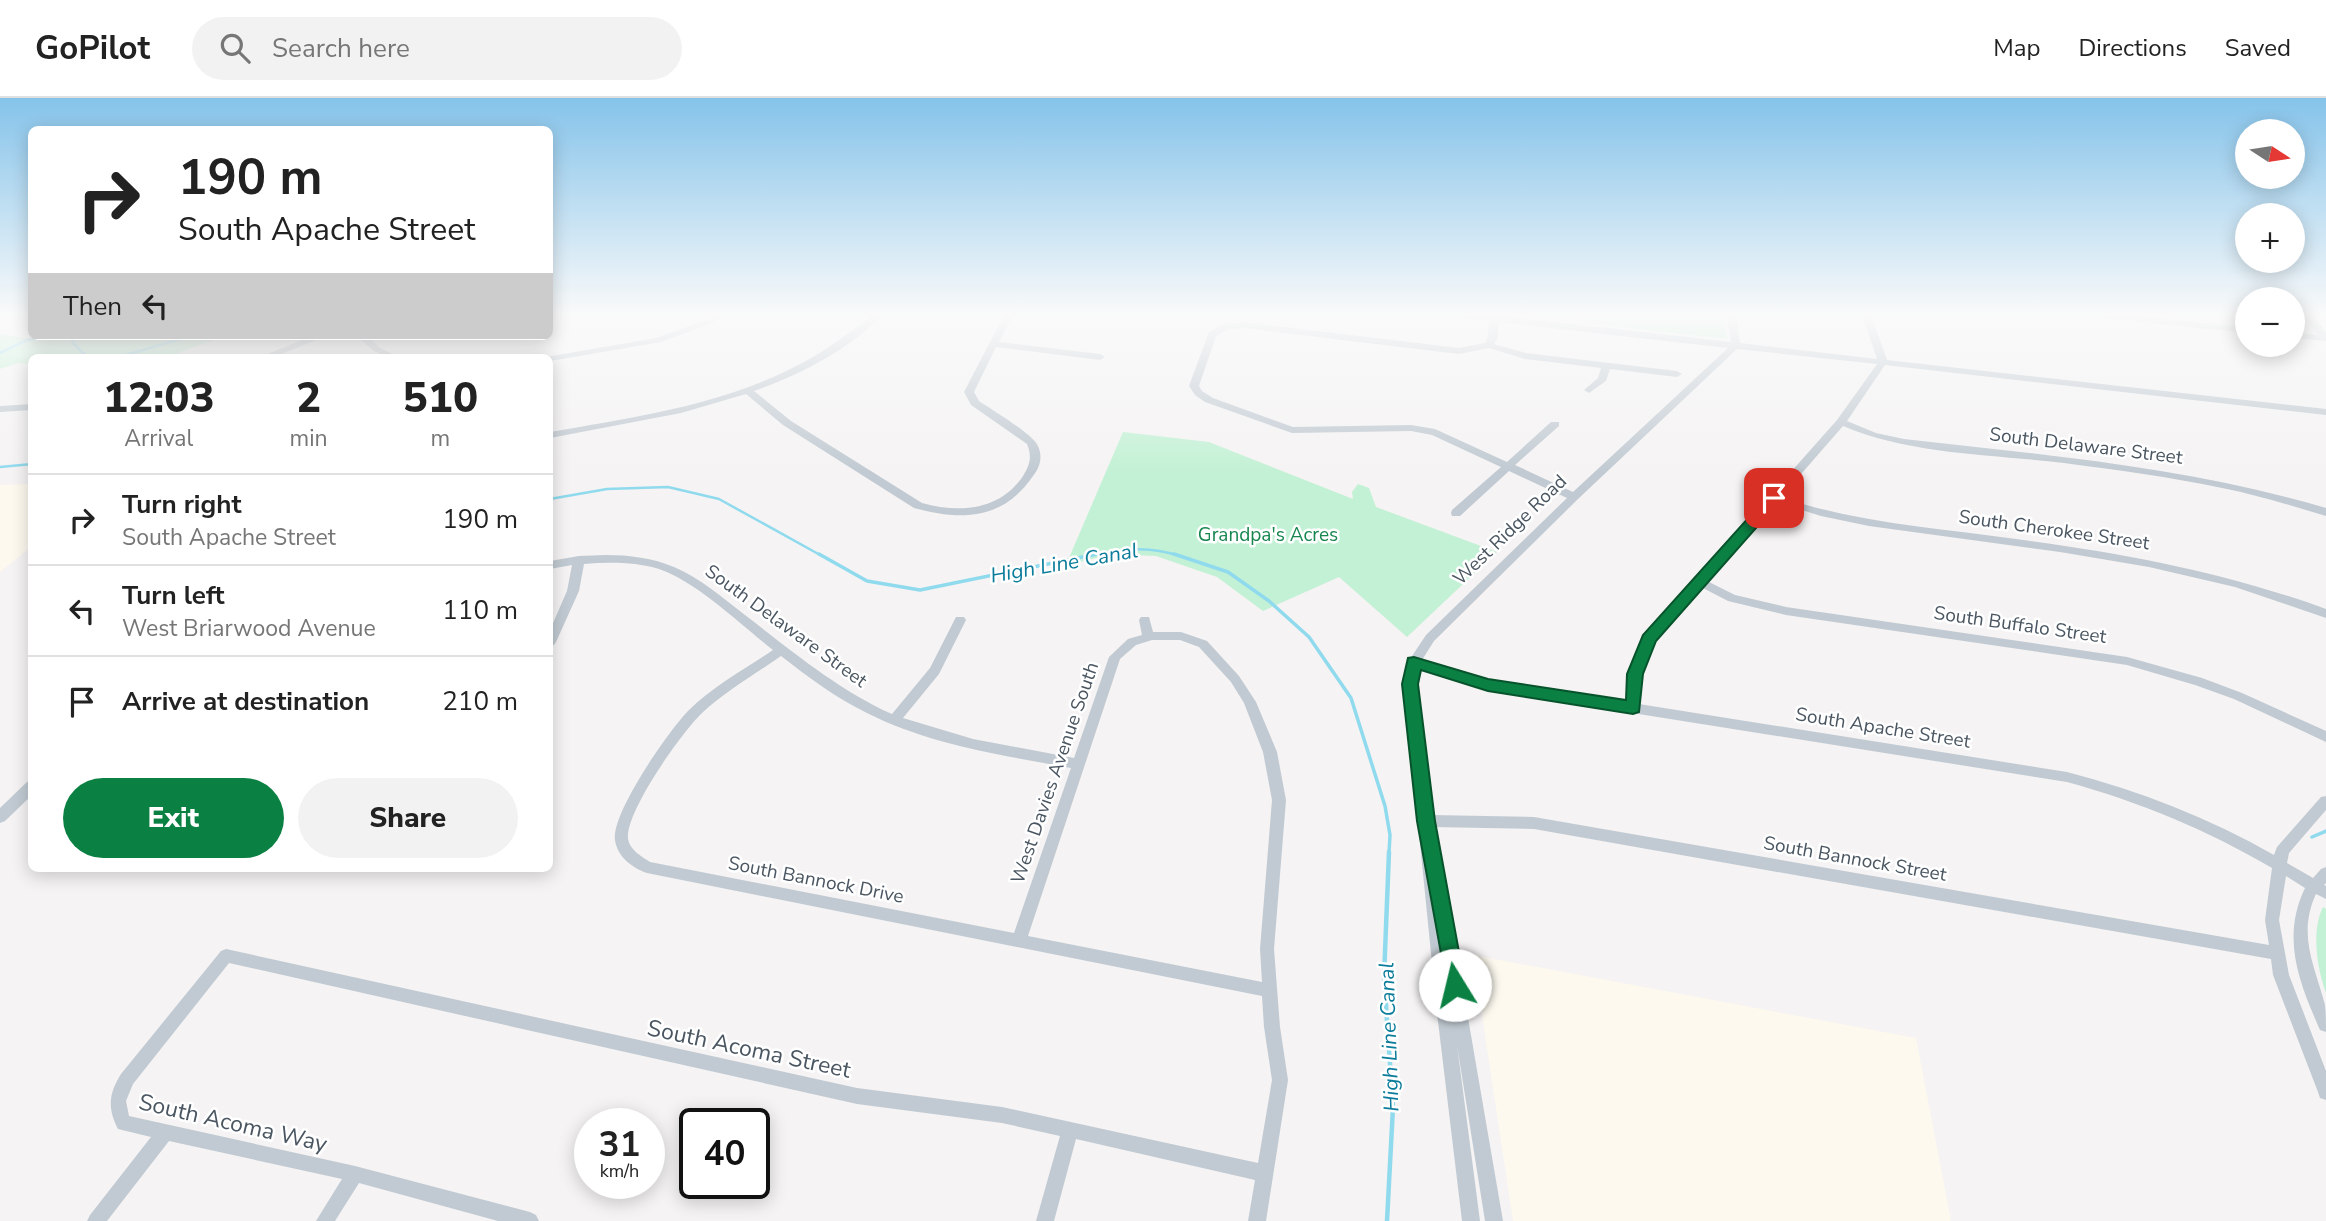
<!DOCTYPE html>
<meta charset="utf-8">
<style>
:root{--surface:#fff;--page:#f2f2f2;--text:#222;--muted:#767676;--line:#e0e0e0;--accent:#0b8043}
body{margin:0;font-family:"Nunito Sans",sans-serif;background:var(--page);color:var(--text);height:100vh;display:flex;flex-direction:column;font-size:26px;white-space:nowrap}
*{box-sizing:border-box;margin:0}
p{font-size:23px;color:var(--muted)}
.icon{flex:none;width:38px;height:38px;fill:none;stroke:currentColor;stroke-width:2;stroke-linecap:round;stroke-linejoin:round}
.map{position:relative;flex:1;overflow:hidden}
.sheet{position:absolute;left:28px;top:256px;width:525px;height:518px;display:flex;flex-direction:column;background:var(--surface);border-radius:10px;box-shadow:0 4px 18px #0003}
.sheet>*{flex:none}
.top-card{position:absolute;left:28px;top:28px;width:525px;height:214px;border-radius:10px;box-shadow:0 4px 18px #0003;background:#fff;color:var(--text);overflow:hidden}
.needle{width:46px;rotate:102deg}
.buttons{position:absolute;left:2235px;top:21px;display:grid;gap:14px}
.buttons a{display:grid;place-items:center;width:70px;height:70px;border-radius:50%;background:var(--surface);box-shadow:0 4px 18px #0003;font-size:35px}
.speed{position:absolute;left:574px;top:1010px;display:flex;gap:14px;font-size:35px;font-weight:700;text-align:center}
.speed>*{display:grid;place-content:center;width:91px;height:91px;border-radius:50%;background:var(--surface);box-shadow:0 4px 18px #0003;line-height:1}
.speed small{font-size:18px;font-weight:400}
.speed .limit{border:4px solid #111;border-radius:10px;background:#fff;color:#111}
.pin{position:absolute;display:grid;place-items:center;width:60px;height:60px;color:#fff;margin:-30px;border-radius:14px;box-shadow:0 4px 10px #0006}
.me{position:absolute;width:77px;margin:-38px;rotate:351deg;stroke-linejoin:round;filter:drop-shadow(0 0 5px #0008)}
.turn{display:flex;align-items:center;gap:24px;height:147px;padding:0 35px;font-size:32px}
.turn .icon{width:91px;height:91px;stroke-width:2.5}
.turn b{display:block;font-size:49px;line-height:60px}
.then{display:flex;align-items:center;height:66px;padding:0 35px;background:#0003;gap:14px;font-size:26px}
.eta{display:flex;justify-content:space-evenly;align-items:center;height:119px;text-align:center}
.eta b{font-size:42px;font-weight:800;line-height:49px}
.primary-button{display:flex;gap:14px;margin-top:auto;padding:14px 35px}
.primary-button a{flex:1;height:80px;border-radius:42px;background:var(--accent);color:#fff;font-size:28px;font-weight:800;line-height:80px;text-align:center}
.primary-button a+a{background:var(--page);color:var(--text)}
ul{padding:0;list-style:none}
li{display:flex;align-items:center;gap:21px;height:91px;padding:0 35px;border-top:2px solid var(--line)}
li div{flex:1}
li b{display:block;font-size:26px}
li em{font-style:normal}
header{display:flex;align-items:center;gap:42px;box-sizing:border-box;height:98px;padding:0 35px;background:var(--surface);border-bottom:2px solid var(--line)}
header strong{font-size:33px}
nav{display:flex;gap:38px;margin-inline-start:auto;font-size:24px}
.search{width:490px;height:63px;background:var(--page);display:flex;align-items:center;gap:18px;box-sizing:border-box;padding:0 24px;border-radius:38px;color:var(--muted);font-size:26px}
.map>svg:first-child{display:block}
</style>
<header>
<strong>GoPilot</strong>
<div class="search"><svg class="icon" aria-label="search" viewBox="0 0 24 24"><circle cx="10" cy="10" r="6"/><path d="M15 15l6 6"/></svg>Search here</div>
<nav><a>Map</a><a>Directions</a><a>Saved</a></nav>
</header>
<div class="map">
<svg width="2326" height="1123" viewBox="0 0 2326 1123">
<rect width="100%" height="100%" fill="#f5f3f3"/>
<g fill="#fdf9ef">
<path d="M31 386V449L0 474V387Z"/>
<path d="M1473 857 1916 940 1951 1123H1513Z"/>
</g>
<g fill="#c3f1d5">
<path d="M1580 217H1723L1727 241 1581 225Z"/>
<path d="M0 236 24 240 225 238 167 259H32L31 266 18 265 0 271Z"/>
<path d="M1123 334 1209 344 1353 401 1352 394 1358 386 1369 390 1376 409 1497 454 1407 539 1339 479 1263 513 1217 479 1156 458 1113 456 1066 467Z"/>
<path d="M2323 809 2326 811V895C2317 871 2311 832 2323 809Z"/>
</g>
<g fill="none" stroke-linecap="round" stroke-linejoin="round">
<g stroke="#90daee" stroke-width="2.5">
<path d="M78 238 72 244 87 259"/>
<path d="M0 255 27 242 53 238"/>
<path d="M119 259 191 238"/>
<path d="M0 369 32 366"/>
<path d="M550 401 607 391 668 389 719 401 822 458"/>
<path d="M1088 458C1122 451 1147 447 1180 458"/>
</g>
<g stroke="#90daee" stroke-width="3.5">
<path d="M819 456 867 483 920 492 1097 456"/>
<path d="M1174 456 1228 474 1269 503 1309 539 1351 600 1385 708 1390 737 1389 755"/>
<path d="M2312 739 2326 733"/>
</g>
<path stroke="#90daee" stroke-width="4.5" d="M1387 1123 1393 1009 1384 879 1389 754"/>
<g fill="#c1cad2" fill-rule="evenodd">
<path d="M720 217H733L661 244 550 263V259H546L656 240Z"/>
<path d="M873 217H883C848 252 800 277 754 293L791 323 922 405C958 415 997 413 1021 381 1029 369 1033 360 1027 346L971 307 964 294 1004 217H1013L999 244 1100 256 1105 259 1100 262 996 249 974 294 979 303C992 312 1033 336 1038 348 1043 359 1040 369 1033 378 1003 422 962 423 914 410L783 327 746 296 681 315 550 340V334C635 319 724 307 802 265 827 252 850 234 873 217Z"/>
<path d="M1458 217H1494L1731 244 1727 217H1736L1740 245 1877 261 1862 217H1871L1887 262 2326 311V317L1885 267 1847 323 1876 335 1904 341C2046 357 2188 369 2326 410V418C2292 408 2258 397 2222 390 2170 379 2117 372 2064 365 1990 356 1912 357 1843 328L1781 399C1856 425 1937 430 2016 441 2123 455 2224 474 2326 511V520L2235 489 2149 469 2060 454 1869 428 1821 418 1776 404 1707 483 1735 497 1786 509 2127 559 2202 580 2242 595 2326 633V644L2234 601 2195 587 2127 567 1786 517 1728 503 1701 489 1654 543 1641 576 1639 606 2067 674C2140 693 2209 720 2274 757L2277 749 2321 699 2326 698V712L2289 755 2287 765 2313 780 2321 771 2326 769V785L2324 787 2326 788V801L2316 796C2297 837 2315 868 2325 907 2326 915 2326 926 2326 934L2320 932C2299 884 2281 840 2305 790L2286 778 2279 822 2289 877 2326 973V1002L2320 1000 2318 994 2273 877 2271 861 1534 731 1432 729 1438 786 1444 788 1446 792 1503 1123H1485L1457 947 1480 1123H1462L1437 915 1404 586 1408 564 1426 537 1567 400 1509 373 1460 418H1452L1451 415 1452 412 1501 369 1432 337 1411 333 1292 335 1205 304 1195 297 1189 288 1209 234 1224 226 1244 224 1459 250 1485 245 1488 239 1489 223 1462 220ZM1498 224 1728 250 1573 394 1515 367 1559 328V324H1551L1507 364 1435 331 1411 327 1293 329 1213 300 1202 293 1199 288 1216 238 1229 231 1244 230 1459 256 1489 250 1525 261 1601 270 1598 280 1584 292 1589 295 1606 283 1610 271 1677 279 1682 276 1677 273 1526 255 1494 246 1498 239ZM1737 251 1877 266 1837 322 1645 538 1629 576 1627 604 1488 582 1422 562 1434 543 1578 401ZM1419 570 1488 592 2067 684C2140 704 2207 732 2272 770L2265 822 2269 847 1534 719 1431 717 1416 586Z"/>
<path d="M2098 217H2127L2247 229V235L2103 220Z"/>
<path d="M2303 217H2313L2326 234V243L2292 240V234L2318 237Z"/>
<path d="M312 238H326L274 259H260Z"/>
<path d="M358 238H368L380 250 399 259C380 259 370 252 358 238Z"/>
<path d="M32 306V312L0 314V308Z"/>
<path d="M606 457C629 457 653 460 674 469 700 480 723 500 745 517 792 553 837 591 892 616L930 570 956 519H964L966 522 939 576 903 620 973 641 1074 660 1109 559 1128 541 1142 537 1139 522 1141 519H1149L1153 534H1181L1207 543 1239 578 1256 604 1277 654 1286 702 1274 851 1280 929 1288 982 1266 1123H1248L1255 1082 1076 1041 1054 1123H1036L1060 1038 1002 1025 857 1006 229 865 133 986 126 1003 129 1018 355 1068 530 1114 536 1117 539 1123H498L359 1085 335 1123H316L342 1081 169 1043 107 1123H87L90 1117 151 1039 118 1031C107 1010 109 995 121 976L221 853 226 851 857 990 1002 1009 1258 1065 1272 982 1264 929 1262 898 647 775C632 770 617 758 615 742 611 715 670 631 689 612 713 588 745 571 773 552 741 527 697 484 659 471 635 464 609 464 584 466L579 493 556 544 554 547 550 548V532L567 493 572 467 550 471V463L579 458ZM1152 542H1180L1199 549 1231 584 1244 605 1263 654 1272 702 1260 851 1262 884 1028 838 1120 561 1136 547ZM781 558C808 579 836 600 867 615 930 647 1002 657 1071 670L1014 835 650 764C641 758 630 752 628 741 625 714 682 634 702 615 726 593 754 577 781 558Z"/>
<path d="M32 683V697L5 723 0 725V710L27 684Z"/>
</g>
</g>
<linearGradient id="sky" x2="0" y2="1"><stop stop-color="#85c3ea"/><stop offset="0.58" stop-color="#fafafa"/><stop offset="1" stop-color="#fafafa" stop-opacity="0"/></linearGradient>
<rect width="2326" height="374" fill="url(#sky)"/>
<path fill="#0b8043" stroke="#07532c" stroke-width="2" d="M1774 396 1779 397V404L1656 543 1643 576 1639 614 1633 616 1488 593 1421 572 1418 586 1435 723 1465 887 1462 894 1455 896 1448 894 1417 723 1402 586 1408 560 1414 559 1488 581 1626 602 1627 576 1643 537 1769 397Z"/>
<g text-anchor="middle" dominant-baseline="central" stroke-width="5" stroke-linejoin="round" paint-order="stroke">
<g font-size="19" fill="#4a5661" stroke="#fff">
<text transform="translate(2086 348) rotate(7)">South Delaware Street</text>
<text transform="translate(1510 432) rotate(-44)">West Ridge Road</text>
<text transform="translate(2054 432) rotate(8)">South Cherokee Street</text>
<text transform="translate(2020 527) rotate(8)">South Buffalo Street</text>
<text transform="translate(786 528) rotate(36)">South Delaware Street</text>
<text transform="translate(1883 630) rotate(9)">South Apache Street</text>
<text transform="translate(1055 675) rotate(-71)">West Davies Avenue South</text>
<text transform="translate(1855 761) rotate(10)">South Bannock Street</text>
<text transform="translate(816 782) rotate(11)">South Bannock Drive</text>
</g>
<g font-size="19" fill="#17864f" stroke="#fff">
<text x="1268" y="437">Grandpa's Acres</text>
</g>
<g font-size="21" font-style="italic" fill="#0c7c9b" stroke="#fff">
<text transform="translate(1064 465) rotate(-10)">High Line Canal</text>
<text transform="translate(1389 939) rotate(-92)">High Line Canal</text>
</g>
<g font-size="23" fill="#4a5661" stroke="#fff">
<text transform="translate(749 951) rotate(12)">South Acoma Street</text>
<text transform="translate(233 1025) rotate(13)">South Acoma Way</text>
</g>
</g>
</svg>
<div class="buttons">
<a><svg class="needle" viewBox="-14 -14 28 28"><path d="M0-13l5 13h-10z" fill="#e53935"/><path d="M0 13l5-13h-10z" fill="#767676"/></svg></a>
<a>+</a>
<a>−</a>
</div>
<div class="speed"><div>31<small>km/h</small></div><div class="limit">40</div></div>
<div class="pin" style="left:1774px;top:400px;background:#d93025"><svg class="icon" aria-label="arrive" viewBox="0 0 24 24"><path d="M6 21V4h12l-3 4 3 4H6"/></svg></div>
<svg class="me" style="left:1455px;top:887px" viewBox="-20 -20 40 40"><circle r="19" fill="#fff"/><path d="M0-13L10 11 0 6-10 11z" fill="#0b8043"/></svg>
<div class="top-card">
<div class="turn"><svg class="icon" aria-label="right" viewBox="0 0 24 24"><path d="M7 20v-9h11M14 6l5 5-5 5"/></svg><div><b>190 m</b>South Apache Street</div></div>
<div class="then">Then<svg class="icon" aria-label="left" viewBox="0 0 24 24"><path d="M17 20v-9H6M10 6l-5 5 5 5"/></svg></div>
</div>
<section class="sheet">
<div class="eta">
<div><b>12:03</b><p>Arrival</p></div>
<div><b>2</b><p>min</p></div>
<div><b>510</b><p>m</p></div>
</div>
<ul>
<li><svg class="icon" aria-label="right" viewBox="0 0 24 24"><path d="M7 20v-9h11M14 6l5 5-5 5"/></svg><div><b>Turn right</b><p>South Apache Street</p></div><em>190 m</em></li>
<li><svg class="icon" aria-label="left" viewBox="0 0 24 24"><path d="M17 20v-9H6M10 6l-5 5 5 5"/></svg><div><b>Turn left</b><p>West Briarwood Avenue</p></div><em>110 m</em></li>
<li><svg class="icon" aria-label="arrive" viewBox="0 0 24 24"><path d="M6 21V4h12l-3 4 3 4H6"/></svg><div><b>Arrive at destination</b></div><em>210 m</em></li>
</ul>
<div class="primary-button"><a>Exit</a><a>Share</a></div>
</section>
</div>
